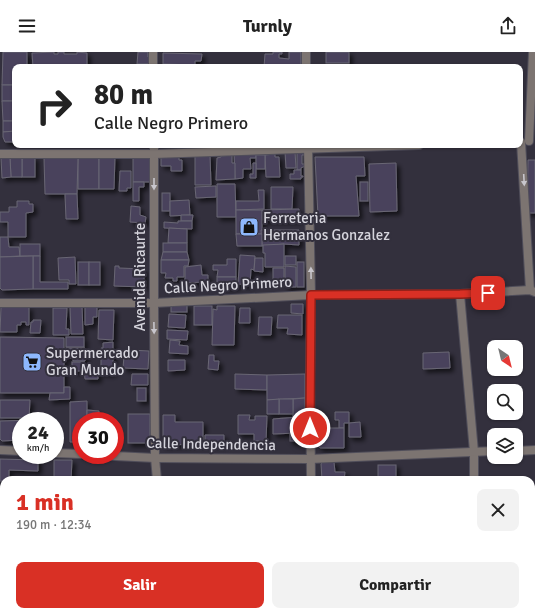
<!DOCTYPE html>
<html lang="es">
<meta charset="utf-8">
<style>
:root{--surface:#fff;--page:#f2f2f2;--text:#222;--muted:#767676;--accent:#d93025}
body{margin:0;font-family:Signika,sans-serif;background:var(--page);color:var(--text);height:100vh;display:flex;flex-direction:column;font-size:15px;white-space:nowrap}
*{box-sizing:border-box;margin:0}
p{font-size:13px;color:var(--muted)}
.icon{flex:none;width:22px;height:22px;fill:none;stroke:currentColor;stroke-width:2;stroke-linecap:round;stroke-linejoin:round}
.map{position:relative;flex:1;overflow:hidden}
.drawer{position:absolute;left:0px;top:424px;width:535px;height:140px;display:flex;flex-direction:column;background:var(--surface);border-radius:12px 12px 0 0;box-shadow:0 1px 3px #0004}
.drawer>*{flex:none}
.guide{position:absolute;left:12px;top:12px;width:511px;height:84px;border-radius:8px;box-shadow:0 1px 3px #0004;background:#fff;color:var(--text);overflow:hidden}
.needle{width:26px;rotate:145deg}
.controls{position:absolute;left:487px;top:288px;display:grid;gap:8px}
.controls a{display:grid;place-items:center;width:36px;height:36px;border-radius:8px;background:var(--surface);box-shadow:0 1px 3px #0004;font-size:20px}
.speed{position:absolute;left:12px;top:360px;display:flex;gap:8px;font-size:20px;font-weight:700;text-align:center}
.speed>*{display:grid;place-content:center;width:52px;height:52px;border-radius:50%;background:var(--surface);box-shadow:0 1px 3px #0004;line-height:1}
.speed small{font-size:10px;font-weight:400}
.speed .limit{border:6px solid #d22;background:#fff;color:#111}
.pin{position:absolute;display:grid;place-items:center;width:34px;height:34px;color:#fff;margin:-17px;border-radius:8px;box-shadow:0 2px 6px #0006}
.me{position:absolute;width:44px;margin:-22px;rotate:0deg;stroke-linejoin:round;filter:drop-shadow(0 0 3px #0008)}
.turn{display:flex;align-items:center;gap:14px;height:84px;padding:0 16px;font-size:18px}
.turn .icon{width:52px;height:52px;stroke-width:2.5}
.turn b{display:block;font-size:28px;line-height:34px}
.round{display:grid;place-items:center;flex:none;width:42px;height:42px;border-radius:8px;background:var(--page)}
.headline{display:flex;align-items:center;justify-content:space-between;height:68px;padding:0 16px}
h1{font-size:24px;font-weight:700;line-height:30px;color:var(--accent)}
.primary-button{display:flex;gap:8px;margin-top:auto;padding:8px 16px}
.primary-button a{flex:1;height:46px;border-radius:8px;background:var(--accent);color:#fff;font-size:16px;font-weight:700;line-height:46px;text-align:center}
.primary-button a+a{background:var(--page);color:var(--text)}
header{display:flex;justify-content:space-between;align-items:center;height:52px;padding:0 16px;background:var(--surface);font-size:18px;font-weight:700}
.map>svg:first-child{display:block}
</style>
<header><svg class="icon" aria-label="menu" viewBox="0 0 24 24"><path d="M4 6h16M4 12h16M4 18h16"/></svg>Turnly<svg class="icon" aria-label="share" viewBox="0 0 24 24"><path d="M12 15V3M7 8l5-5 5 5M5 13v7h14v-7"/></svg></header>
<div class="map">
<svg width="535" height="564" viewBox="0 0 535 564">
<defs>
<filter id="shadow"><feDropShadow dx="3.5" dy="3.5" stdDeviation="2" flood-color="#0009"/></filter>
</defs>
<rect width="100%" height="100%" fill="#33303d"/>
<g fill="#49435c" stroke="#696674" filter="url(#shadow)">
<path d="M3 0H27V15H15V33H2Z"/>
<path d="M54 0V2H58V0H64V2H77V0L87 1V15H33L32 1Z"/>
<path d="M138 0H148V5H150V12H137Z"/>
<path d="M273 0H282V2H279V6L289 7V0H301V15H264L265 2H273Z"/>
<rect x="326" y="0" width="23" height="11"/>
<path d="M163 1 202 2 201 9H195V13L163 12Z"/>
<rect x="167" y="13" width="30" height="2"/>
<rect x="2" y="33" width="13" height="16"/>
<path d="M2 49H15V69H3Z"/>
<path d="M3 69H15V79L3 80Z"/>
<path d="M15 79V90H5L3 85V80Z"/>
<path d="M297 98 304 100V103H302V112H305V114L301 116V118H297Z"/>
<path d="M234 100H256V106H250L251 117H243V126L235 127Z"/>
<path d="M285 100H295L296 116H286Z"/>
<path d="M275 102V105H279L280 125H266L265 103Z"/>
<path d="M179 103V108H182V119H171V114H161V106L163 104Z"/>
<path d="M195 103H210L211 133H195Z"/>
<path d="M232 103V111H235V127L216 128 217 106 221 105V104Z"/>
<rect x="256" y="103" width="9" height="14"/>
<path d="M86 104 99 106V137H78V106H86Z"/>
<path d="M115 104 114 137H99V106Z"/>
<rect x="22" y="105" width="13" height="20"/>
<path d="M22 105V125H11L10 106Z"/>
<path d="M133 105H151L150 130H133Z"/>
<path d="M315 105H364L365 124H356L359 164H318Z"/>
<path d="M1 106H10L11 125 2 126Z"/>
<path d="M44 106H78L77 142H45Z"/>
<path d="M528 108H535V161H527Z"/>
<path d="M253 111H256V126H250V122H253Z"/>
<path d="M396 111 397 159 370 160 369 112Z"/>
<path d="M294 118H301V124H303V125H301V127H290V122H294Z"/>
<path d="M120 119H131V136H127V139H119Z"/>
<path d="M133 130H144V135H139V149H133Z"/>
<rect x="360" y="130" width="8" height="19"/>
<path d="M217 132H235L236 165H217Z"/>
<path d="M216 134V145L196 146 195 135Z"/>
<path d="M271 135H293L292 157H271Z"/>
<path d="M258 138H264V157L236 158V149H259Z"/>
<rect x="162" y="141" width="8" height="18"/>
<path d="M65 142H77L78 167H66Z"/>
<path d="M189 148 190 163 170 164V149Z"/>
<path d="M17 149H29V152H33V160L26 161V185H8V170H0V160H9V155H17Z"/>
<path d="M131 154 140 155V163L146 165 145 171 130 170Z"/>
<path d="M299 157V168H262V158Z"/>
<rect x="236" y="158" width="26" height="24"/>
<path d="M181 163H193L192 169H181Z"/>
<path d="M178 169H192V177L164 176V170L178 171Z"/>
<path d="M169 176 187 177V191H168Z"/>
<path d="M261 178H299V193L284 192 262 194Z"/>
<path d="M236 182H262V194H237Z"/>
<path d="M0 185H8L9 195H19L20 204 0 205Z"/>
<rect x="163" y="191" width="24" height="9"/>
<rect x="20" y="192" width="20" height="12"/>
<path d="M284 192V215H265V201H263V193Z"/>
<path d="M163 200H187L189 208H161Z"/>
<path d="M240 203 255 204 254 218 251 217 250 233 238 232Z"/>
<path d="M33 204H40V230H68V237H33Z"/>
<path d="M33 204V237L2 238 0 236V205Z"/>
<rect x="285" y="204" width="11" height="9"/>
<path d="M75 205 76 232H69V228H59L58 206Z"/>
<path d="M255 206H263V220L254 219Z"/>
<path d="M227 207H236V225H217L218 218H213V213H227Z"/>
<path d="M161 208H189L188 214H184V225H177V229H173V226H165L166 221H161Z"/>
<rect x="78" y="210" width="11" height="23"/>
<rect x="89" y="210" width="11" height="23"/>
<rect x="297" y="210" width="7" height="25"/>
<path d="M201 213 202 223H208V232H203V230L185 231V215Z"/>
<path d="M115 214H119V216L144 217V235L114 234Z"/>
<path d="M285 214 296 215V235H285Z"/>
<path d="M273 216H284V229L273 230Z"/>
<rect x="217" y="225" width="19" height="10"/>
<path d="M291 252H303V262L291 261Z"/>
<rect x="171" y="253" width="16" height="7"/>
<path d="M82 254 83 282H71L70 255Z"/>
<path d="M85 254H97V265H93V272L85 273Z"/>
<rect x="194" y="254" width="18" height="19"/>
<path d="M217 254H235L234 293H212L213 257 217 258Z"/>
<path d="M1 255H29V273H26V270H21V273H17V280H0Z"/>
<path d="M53 256H67L66 277H69V283H53Z"/>
<path d="M240 256H250V271H239Z"/>
<path d="M99 258H114L113 288 98 287Z"/>
<path d="M169 262 186 263 185 276 168 275Z"/>
<path d="M278 263H302V283L287 282 288 276H277Z"/>
<path d="M259 265H272L271 283H258Z"/>
<path d="M33 268H41L40 281H30L31 270H33Z"/>
<path d="M167 278 188 279 187 288 167 287Z"/>
<path d="M0 285 64 286V341H0Z"/>
<rect x="66" y="285" width="18" height="10"/>
<path d="M170 288 180 289 179 293 188 294V302L169 301Z"/>
<path d="M113 290V321H101V296H103V291Z"/>
<path d="M66 296H85V309H73V306H66Z"/>
<path d="M130 298 149 299 148 317 123 316 124 304H129Z"/>
<path d="M449 300 450 316 423 317V301Z"/>
<path d="M209 303H214V309H219L218 318 208 317Z"/>
<path d="M168 308H185V318L168 319Z"/>
<rect x="72" y="310" width="12" height="9"/>
<path d="M84 319H98V327H85Z"/>
<path d="M132 322H148V333H131Z"/>
<path d="M235 322 267 323V338L235 337Z"/>
<path d="M305 322V346L267 348V323Z"/>
<path d="M64 335H70V347L49 348 50 341H64Z"/>
<rect x="137" y="336" width="9" height="13"/>
<path d="M305 346V365H293V347Z"/>
<rect x="279" y="347" width="14" height="15"/>
<path d="M279 347V362H267V348Z"/>
<path d="M0 348H30L29 366H0Z"/>
<path d="M87 349V369H81V390H70V350Z"/>
<path d="M87 358 99 359 98 369H87Z"/>
<path d="M335 360H349V371H344V376H339V368H335Z"/>
<rect x="128" y="362" width="22" height="29"/>
<path d="M163 363H175V370H203V392L163 393Z"/>
<path d="M238 363H250L249 368H255V364H267L266 389H254V382H238Z"/>
<path d="M298 365V381L273 382V367Z"/>
<path d="M36 368 21 369V388L2 389 0 387V369Z"/>
<path d="M360 370 361 385H349V371Z"/>
<path d="M317 376H344V396H320L317 392Z"/>
<rect x="290" y="381" width="12" height="8"/>
<path d="M205 383H224V392L205 393Z"/>
<path d="M0 407 38 408V419L9 418V428L0 429Z"/>
<path d="M54 408H72L71 428H54Z"/>
<path d="M324 409 334 410 335 420H345L344 428H322L321 412Z"/>
<rect x="378" y="413" width="18" height="15"/>
<rect x="176" y="560" width="53" height="4"/>
</g>
<g fill="none" stroke-linecap="round" stroke-linejoin="round">
<g stroke="#504e5a" stroke-width="8">
<g id="lane">
<path d="M0 493H4"/>
<path d="M18 560H23"/>
<path d="M78 560 81 564"/>
</g>
</g>
<g stroke="#504e5a" stroke-width="10">
<g id="street">
<path d="M153 0V15"/>
<path d="M306 0V15"/>
<path d="M529 89 533 0"/>
<path d="M521 90 530 238"/>
<path d="M154 93V251L155 406 157 428"/>
<path d="M308 93 311 243 310 329 311 428"/>
<path d="M0 102H154L419 93"/>
<path d="M460 242 474 400V428"/>
<path d="M0 251H154L311 243 460 242 530 238 535 240"/>
<path d="M0 398 21 399"/>
<path d="M516 399 535 398"/>
<path d="M55 401 81 402"/>
<path d="M95 403 155 406 310 407 494 399"/>
<path d="M166 560 167 564"/>
<path d="M316 560V564"/>
<path d="M474 560V564"/>
</g>
</g>
<use href="#lane" stroke="#7c7471" stroke-width="5.5"/>
<use href="#street" stroke="#7c7471" stroke-width="8"/>
</g>
<defs><path id="oneway-solid" d="M-6-.8H1V-3.2L6.5 0L1 3.2V.8H-6Z"/></defs>
<g fill="#c8c6cc">
<use href="#oneway-solid" transform="translate(524 128) rotate(87)"/>
<use href="#oneway-solid" transform="translate(154 132) rotate(90)"/>
<use href="#oneway-solid" transform="translate(311 221) rotate(-91)"/>
<use href="#oneway-solid" transform="translate(154 276) rotate(89)"/>
</g>
<g fill="none" stroke-linecap="round" stroke-linejoin="round">
<g stroke="#8d1f18" stroke-width="10">
<path id="route" d="M310 376 311 243 460 242 488 241"/>
</g>
<use href="#route" stroke="#d93025" stroke-width="7"/>
</g>
<defs>
<g id="shop-square" transform="scale(1)"><rect x="-9" y="-9" width="18" height="18" rx="4" fill="#8eb8fd" stroke="#33303d"/><path d="M-5-2.5h2.3a2.7 3.5 0 0 1 5.4 0H5L5.5 6h-11ZM-1.5-2.5h3a1.5 2.3 0 0 0-3 0Z" fill="#111"/></g>
<g id="supermarket-square" transform="scale(1)"><rect x="-9" y="-9" width="18" height="18" rx="4" fill="#8eb8fd" stroke="#33303d"/><path d="M-6-5.5h2.5l.6 2H6L4.5 2H-2.5L-4.4-4H-6ZM-1.5 3.2a1.3 1.3 0 1 0 .1 0ZM3 3.2a1.3 1.3 0 1 0 .1 0Z" fill="#111"/></g>
</defs>
<g fill-rule="evenodd">
<use href="#shop-square" x="249" y="175"/>
<use href="#supermarket-square" x="32" y="310"/>
</g>
<g text-anchor="middle" dominant-baseline="central" stroke-width="4" stroke-linejoin="round" paint-order="stroke">
<g font-size="15" fill="#d5d4dc" stroke="#33303d" text-anchor="start">
<text x="263" y="166">Ferreteria<tspan x="263" dy="17">Hermanos Gonzalez</tspan></text>
<text x="46" y="301">Supermercado<tspan x="46" dy="17">Gran Mundo</tspan></text>
</g>
<g font-size="15" fill="#d5d4dc" stroke="#33303d">
<text transform="translate(140 225) rotate(-90)">Avenida Ricaurte</text>
<text transform="translate(228 233) rotate(-3)">Calle Negro Primero</text>
<text transform="translate(211 392) rotate(1)">Calle Independencia</text>
</g>
</g>
</svg>
<div class="controls">
<a><svg class="needle" viewBox="-14 -14 28 28"><path d="M0-13l5 13h-10z" fill="#e53935"/><path d="M0 13l5-13h-10z" fill="#767676"/></svg></a>
<a><svg class="icon" aria-label="search" viewBox="0 0 24 24"><circle cx="10" cy="10" r="6"/><path d="M15 15l6 6"/></svg></a>
<a><svg class="icon" aria-label="layers" viewBox="0 0 24 24"><path d="M12 4l9 5-9 5-9-5zM3 14l9 5 9-5"/></svg></a>
</div>
<div class="speed"><div>24<small>km/h</small></div><div class="limit">30</div></div>
<div class="pin" style="left:488px;top:241px;background:#d93025"><svg class="icon" aria-label="arrive" viewBox="0 0 24 24"><path d="M6 21V4h12l-3 4 3 4H6"/></svg></div>
<svg class="me" style="left:310px;top:376px" viewBox="-20 -20 40 40"><circle r="17" fill="#d93025" stroke="#fff" stroke-width="3"/><path d="M0-11L8 9 0 5-8 9z" fill="#fff"/></svg>
<div class="guide">
<div class="turn"><svg class="icon" aria-label="right" viewBox="0 0 24 24"><path d="M7 20v-9h11M14 6l5 5-5 5"/></svg><div><b>80 m</b>Calle Negro Primero</div></div>
</div>
<section class="drawer">
<div class="headline"><div><h1>1 min</h1><p>190 m · 12:34</p></div><a class="round"><svg class="icon" aria-label="close" viewBox="0 0 24 24"><path d="M6 6l12 12M18 6L6 18"/></svg></a></div>
<div class="primary-button"><a>Salir</a><a>Compartir</a></div>
</section>
</div>
